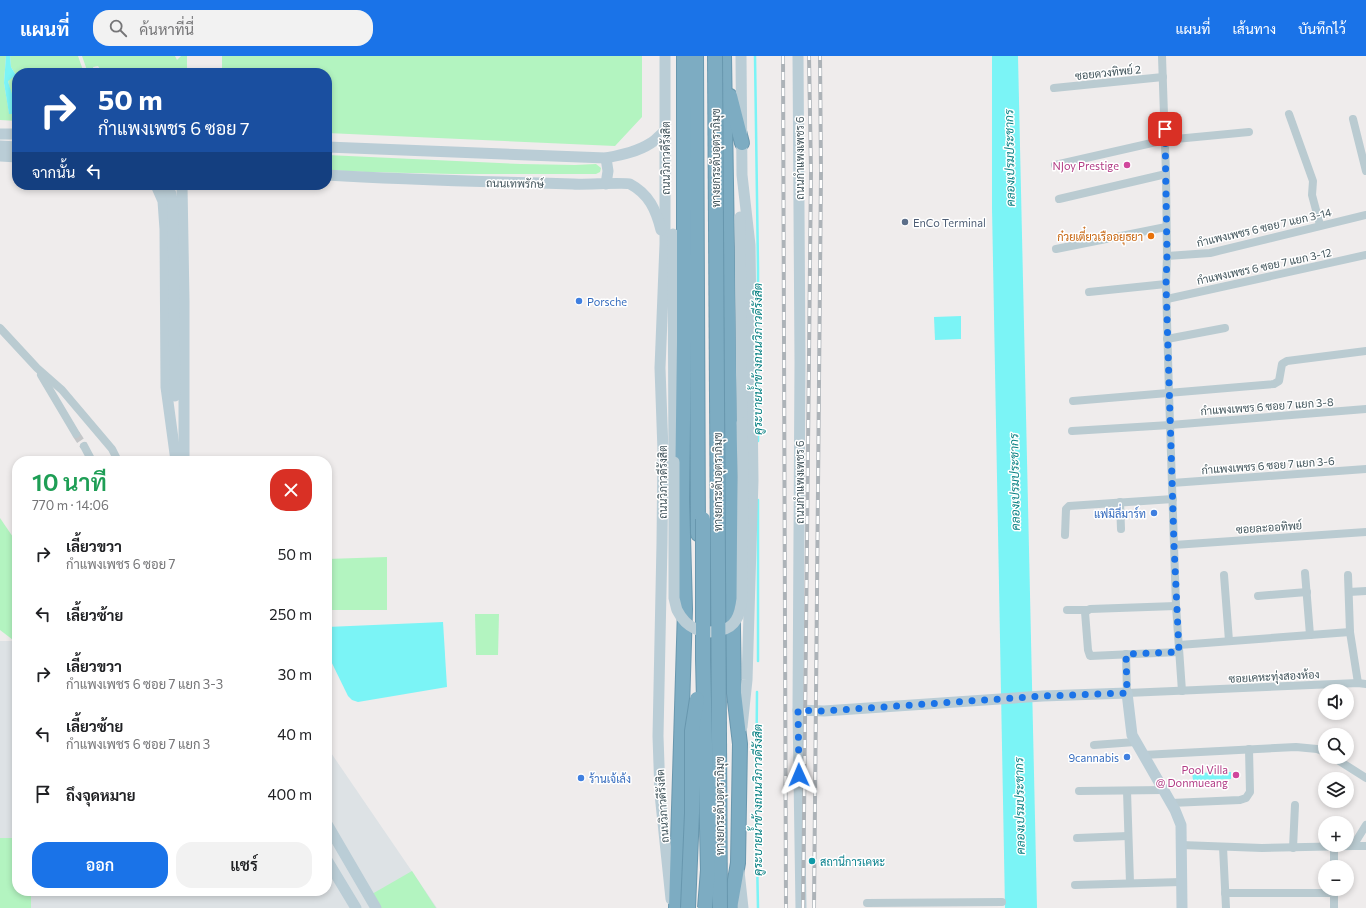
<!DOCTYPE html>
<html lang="th">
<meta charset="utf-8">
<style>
:root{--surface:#fff;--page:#f2f2f2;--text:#202124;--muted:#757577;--accent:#1a73e8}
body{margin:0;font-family:Commissioner,Sarabun,sans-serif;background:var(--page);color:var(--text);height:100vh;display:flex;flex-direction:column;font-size:15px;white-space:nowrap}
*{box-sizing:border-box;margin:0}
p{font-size:13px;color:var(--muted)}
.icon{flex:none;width:22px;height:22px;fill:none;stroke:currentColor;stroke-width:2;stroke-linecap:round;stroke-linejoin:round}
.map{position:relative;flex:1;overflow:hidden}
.panel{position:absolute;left:12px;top:400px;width:320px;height:440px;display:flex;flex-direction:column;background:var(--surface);border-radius:16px;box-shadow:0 2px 6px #0003}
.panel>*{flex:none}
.guide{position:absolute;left:12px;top:12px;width:320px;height:122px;border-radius:16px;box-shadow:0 2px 6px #0003;background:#1a4fa0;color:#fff;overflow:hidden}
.tools{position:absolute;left:1318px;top:628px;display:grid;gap:8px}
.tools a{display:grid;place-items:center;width:36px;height:36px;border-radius:50%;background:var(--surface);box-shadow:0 2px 6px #0003;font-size:20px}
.pin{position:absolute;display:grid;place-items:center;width:34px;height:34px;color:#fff;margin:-17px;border-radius:8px;box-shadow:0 2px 6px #0006}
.me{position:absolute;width:44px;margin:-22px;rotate:359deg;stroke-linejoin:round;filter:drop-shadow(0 0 3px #0008)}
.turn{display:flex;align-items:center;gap:14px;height:84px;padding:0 20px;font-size:18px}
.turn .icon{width:52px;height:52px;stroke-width:2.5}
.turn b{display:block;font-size:28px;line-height:34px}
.then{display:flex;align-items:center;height:38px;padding:0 20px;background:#0003;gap:8px;font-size:15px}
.round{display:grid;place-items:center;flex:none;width:42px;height:42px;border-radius:16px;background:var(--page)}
.overview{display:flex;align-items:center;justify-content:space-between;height:68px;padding:0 20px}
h1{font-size:24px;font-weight:600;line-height:30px;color:#1e9e55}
.action{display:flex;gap:8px;margin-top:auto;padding:8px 20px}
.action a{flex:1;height:46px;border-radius:16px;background:var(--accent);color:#fff;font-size:16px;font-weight:600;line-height:46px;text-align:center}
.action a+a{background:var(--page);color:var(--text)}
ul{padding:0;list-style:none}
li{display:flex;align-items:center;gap:12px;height:60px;padding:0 20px}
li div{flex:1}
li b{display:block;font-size:15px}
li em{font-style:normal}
header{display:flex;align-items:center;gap:24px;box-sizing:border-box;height:56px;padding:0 20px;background:var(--accent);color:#fff}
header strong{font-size:19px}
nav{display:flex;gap:22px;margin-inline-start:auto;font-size:14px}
.search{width:280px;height:36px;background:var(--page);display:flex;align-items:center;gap:10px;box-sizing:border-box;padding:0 14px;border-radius:16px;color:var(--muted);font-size:15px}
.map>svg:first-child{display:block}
</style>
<header>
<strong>แผนที่</strong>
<div class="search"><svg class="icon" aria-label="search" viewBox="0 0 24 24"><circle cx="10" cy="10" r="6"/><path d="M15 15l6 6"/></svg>ค้นหาที่นี่</div>
<nav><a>แผนที่</a><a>เส้นทาง</a><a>บันทึกไว้</a></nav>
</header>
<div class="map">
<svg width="1366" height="852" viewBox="0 0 1366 852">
<rect width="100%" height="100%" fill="#efecec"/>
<path fill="#dde2e5" d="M0 585H17V835H327V691L437 852H0Z"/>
<g fill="#b3f4c0">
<path d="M0 0H6L4 27 9 57 17 58V65L0 64Z"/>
<path d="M10 0H78L84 17H17V53L10 35 8 24 16 19 11 11Z"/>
<path d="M82 0H175L177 4 181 0H187V17H103L98 10 93 11 95 17H88Z"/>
<path d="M222 0H642V61L615 90 327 77V17H222Z"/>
<path d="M327 99 521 108 575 109 596 108 601 112 600 116 596 118H454L366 116 327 114Z"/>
<path d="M0 462 17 487V587L0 574Z"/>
<path d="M387 501V554H327V503Z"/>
<path d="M475 558H499L498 599H476Z"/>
<path d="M0 782H17V835H31V852H0Z"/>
<path d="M412 815 436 852H381L372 838Z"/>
</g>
<g fill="#7bf4f6">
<path d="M6 0H10L11 11 16 19 8 25C10 35 17 47 17 58H9L4 27Z"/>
<path d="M992 0H1018L1037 852H1005L992 152Z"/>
<path d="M961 260V283L935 284 934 261Z"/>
<path d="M443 566 447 631 358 646 352 644 348 640 327 597V571Z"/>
<path d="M1231 716V723L1193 724 1192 717Z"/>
</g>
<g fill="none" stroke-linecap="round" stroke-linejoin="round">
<g stroke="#7bf4f6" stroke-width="2.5">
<path d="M755 0 758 212V385"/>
<path d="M758 444V605"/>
<path d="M757 636 756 751 758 852"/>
</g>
<path stroke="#c4c6c8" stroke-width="8" stroke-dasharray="8 4" stroke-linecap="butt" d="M76 378 84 390"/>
<g stroke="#6897ae" stroke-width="16">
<g id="highway">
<path d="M696 0 698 478"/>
<path d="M724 0 734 637 740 688 738 807 730 852"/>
<path d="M730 40 742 87"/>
<path d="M676 852 685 553 682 443 684 286V0"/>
</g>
</g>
<g stroke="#bacbd1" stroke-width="8">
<path d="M1162 0 1166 118 1167 200 1166 228 1169 337 1176 550 1182 635"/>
<path d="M1054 32 1163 21"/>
<path d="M1289 58 1313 125 1312 139 1320 169"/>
<path d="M1353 63 1366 115"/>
<path d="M1055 109 1165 84 1249 76"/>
<path d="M1059 143 1166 118"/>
<path d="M1056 193 1166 171"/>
<path d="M1167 200 1210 197 1366 159"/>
<path d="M1089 236 1166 228"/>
<path d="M1167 243 1366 199"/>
<path d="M0 272 37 312 62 334 112 393 118 405"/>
<path d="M1167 283 1225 272"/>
<path d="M41 319 76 378"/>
<path d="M1073 345 1274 328 1279 325 1282 308 1287 305 1366 295"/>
<path d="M1072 375 1170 369 1366 353"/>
<path d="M84 390 92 405"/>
<path d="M1172 427 1366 413"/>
<path d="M1120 446 1121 473"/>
<path d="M1065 479 1066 453 1069 450 1173 443"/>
<path d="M1174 489 1366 476"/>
<path d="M1305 517 1310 579"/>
<path d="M1224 519 1229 585"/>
<path d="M1348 519 1350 576 1358 627"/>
<path d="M1349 536 1366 535"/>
<path d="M1258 540 1307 536"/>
<path d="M1176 550 1090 553 1085 556 1088 594 1090 600 1179 596"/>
<path d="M1067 554H1087"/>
<path d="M1179 589 1350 576"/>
<path d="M1126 598 1127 637 1358 627 1366 628"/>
<path d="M1094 689 1135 686"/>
<path d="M1143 699 1296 691 1317 693 1325 696"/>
<path d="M1333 701 1366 722"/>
<path d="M1079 735 1164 734"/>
<path d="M1127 735 1130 827"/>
<path d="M1171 747 1240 744 1246 742 1250 736 1249 693"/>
<path d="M1077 782 1128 780"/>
<path d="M1181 789 1262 792 1353 790 1366 769"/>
<path d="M1353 790H1366"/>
<path d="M1223 791 1226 852"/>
<path d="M1334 791V811"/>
<path d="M1293 792 1295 749"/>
<path d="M1075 829 1181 826"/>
<path d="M1334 833V852"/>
<path d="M1225 837H1334"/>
<path d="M867 847 1002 846"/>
</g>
<g stroke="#bacdd6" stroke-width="11">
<path d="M665 0V188L660 312 663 395 662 487 658 680 660 738 671 843"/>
<path d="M741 0 742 119 750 189 753 424 747 624 742 671"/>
<path d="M798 0 800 306 798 654 801 852"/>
<path d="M0 78H17"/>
<path d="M0 90 17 91"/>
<path d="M327 91 606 102C621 99 637 96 651 87 656 84 660 79 665 75"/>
<path d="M0 100 17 101"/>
<path d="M327 119C409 124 491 126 573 128 582 129 625 126 630 128 649 138 656 154 661 174"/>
<path d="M606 128 608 115 606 102"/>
<path d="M156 129 163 145 165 173 166 331 176 405"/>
<path d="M182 129 184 245V405"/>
<path d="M740 161 742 367"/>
<path d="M673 178 674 406"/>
<path d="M798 654 824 655 1043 640 1127 637 1132 679 1175 754 1181 769 1182 852"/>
<path d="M327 768 376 852"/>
<path d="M327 804 356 852"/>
<path d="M739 815 743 852"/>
</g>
<use href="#highway" stroke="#7dacc2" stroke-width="14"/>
<g stroke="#adb3b8" stroke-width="4">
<g id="rail">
<path d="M783 0 786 852"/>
<path d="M803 852 811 116 809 0"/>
<path d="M814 852 821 116 820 0"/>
</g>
</g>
<use href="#rail" stroke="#fff" stroke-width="2.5" stroke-dasharray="8" stroke-linecap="butt"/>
<g stroke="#6897ae" stroke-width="16" stroke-linecap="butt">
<g id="highway-bridge">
<path d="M715 0 720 852"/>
<path d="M703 463V603L708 814 705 852"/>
<path d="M688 852 692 757V675L697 643"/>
</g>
</g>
<g stroke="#bacdd6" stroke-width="11">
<path d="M167 129 171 138 173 150 175 340"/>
<path d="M674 406V542C675 546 676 551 677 554 686 572 703 580 721 574 727 573 733 569 736 564 740 558 741 551 742 543L743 421 742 367"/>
</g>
<use href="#highway-bridge" stroke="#7dacc2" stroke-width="14"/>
</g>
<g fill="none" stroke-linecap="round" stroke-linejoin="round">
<path stroke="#1a73e8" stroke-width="7" stroke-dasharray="0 12.6" d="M799 719 798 654 824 655 1043 640 1127 637 1126 598 1179 596 1174 489 1166 228 1167 200 1165 73"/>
</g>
<g fill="#d1479c" stroke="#fff" stroke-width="1.5">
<circle cx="1127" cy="109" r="4"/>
<circle cx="1236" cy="719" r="4"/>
</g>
<circle fill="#5c6f8a" stroke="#fff" stroke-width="1.5" cx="905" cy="166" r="4"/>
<circle fill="#e8710a" stroke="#fff" stroke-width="1.5" cx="1151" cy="180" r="4"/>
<g fill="#3f7fe0" stroke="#fff" stroke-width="1.5">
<circle cx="579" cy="245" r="4"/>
<circle cx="1154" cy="457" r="4"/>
<circle cx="1127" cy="701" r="4"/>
<circle cx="581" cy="722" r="4"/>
</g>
<circle fill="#0f9aa8" stroke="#fff" stroke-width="1.5" cx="812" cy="805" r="4"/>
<g text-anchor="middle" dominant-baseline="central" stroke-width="3" stroke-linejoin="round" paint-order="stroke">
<g font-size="11" fill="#42555c" stroke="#fff">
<text transform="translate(1108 16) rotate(-6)">ซอยดวงทิพย์ 2</text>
<text transform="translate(665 102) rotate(-90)">ถนนวิภาวดีรังสิต</text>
<text transform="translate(715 102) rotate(-90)">ทางยกระดับอุตราภิมุข</text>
<text transform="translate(799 102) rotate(-90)">ถนนกำแพงเพชร 6</text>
<text transform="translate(515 127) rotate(1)">ถนนเทพรักษ์</text>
<text transform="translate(1264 171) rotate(-13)">กำแพงเพชร 6 ซอย 7 แยก 3-14</text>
<text transform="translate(1264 210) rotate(-12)">กำแพงเพชร 6 ซอย 7 แยก 3-12</text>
<text transform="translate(1267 350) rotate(-4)">กำแพงเพชร 6 ซอย 7 แยก 3-8</text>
<text transform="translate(1268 409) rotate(-4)">กำแพงเพชร 6 ซอย 7 แยก 3-6</text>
<text transform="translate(662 426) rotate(-90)">ถนนวิภาวดีรังสิต</text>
<text transform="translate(717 426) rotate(-90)">ทางยกระดับอุตราภิมุข</text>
<text transform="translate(799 426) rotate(-90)">ถนนกำแพงเพชร 6</text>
<text transform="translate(1269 471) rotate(-4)">ซอยละออทิพย์</text>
<text transform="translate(1274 620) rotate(-3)">ซอยเคหะทุ่งสองห้อง</text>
<text transform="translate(662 750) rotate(-94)">ถนนวิภาวดีรังสิต</text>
<text transform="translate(719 750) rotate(-90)">ทางยกระดับอุตราภิมุข</text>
</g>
<g font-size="11" fill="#b23c85" stroke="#fff" text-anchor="end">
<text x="1119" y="109">NJoy Prestige</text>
<text x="1228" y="713">Pool Villa<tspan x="1228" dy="13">@ Donmueang</tspan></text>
</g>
<g font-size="11" fill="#4e5e75" stroke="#fff" text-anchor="start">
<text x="913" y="166">EnCo Terminal</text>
</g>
<g font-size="11" fill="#c56008" stroke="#fff" text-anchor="end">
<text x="1143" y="180">ก๋วยเตี๋ยวเรืออยุธยา</text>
</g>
<g font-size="11" fill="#366cbe" stroke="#fff" text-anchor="start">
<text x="587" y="245">Porsche</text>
<text x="1146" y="457" text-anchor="end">แฟมิลี่มาร์ท</text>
<text x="1119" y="701" text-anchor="end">9cannabis</text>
<text x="589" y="722">ร้านเจ้เล้ง</text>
</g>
<g font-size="11" fill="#0d838f" stroke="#fff" text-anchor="start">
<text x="820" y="805">สถานีการเคหะ</text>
</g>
<g font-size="12" font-style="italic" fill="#057f81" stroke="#fff">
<text transform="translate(1009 102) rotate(-91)">คลองเปรมประชากร</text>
<text transform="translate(757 303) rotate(-90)">คูระบายน้ำข้างถนนวิภาวดีรังสิต</text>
<text transform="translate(1014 426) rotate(-91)">คลองเปรมประชากร</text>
<text transform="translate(757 744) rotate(-90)">คูระบายน้ำข้างถนนวิภาวดีรังสิต</text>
<text transform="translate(1019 750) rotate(-91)">คลองเปรมประชากร</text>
</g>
</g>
</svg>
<div class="tools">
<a><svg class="icon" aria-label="sound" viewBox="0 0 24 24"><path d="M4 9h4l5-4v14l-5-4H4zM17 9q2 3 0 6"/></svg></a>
<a><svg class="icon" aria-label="search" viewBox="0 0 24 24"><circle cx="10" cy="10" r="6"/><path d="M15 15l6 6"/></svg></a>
<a><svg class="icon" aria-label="layers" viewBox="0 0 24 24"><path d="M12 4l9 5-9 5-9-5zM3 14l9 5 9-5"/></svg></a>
<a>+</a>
<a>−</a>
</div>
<div class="pin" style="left:1165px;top:73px;background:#d93025"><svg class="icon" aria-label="arrive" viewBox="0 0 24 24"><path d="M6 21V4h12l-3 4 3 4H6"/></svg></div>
<svg class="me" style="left:799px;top:719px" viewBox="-20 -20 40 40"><path d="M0-17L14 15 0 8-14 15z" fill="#1a73e8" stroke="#fff" stroke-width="4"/></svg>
<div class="guide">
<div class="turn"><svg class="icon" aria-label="right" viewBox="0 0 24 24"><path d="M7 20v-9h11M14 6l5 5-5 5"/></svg><div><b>50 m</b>กำแพงเพชร 6 ซอย 7</div></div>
<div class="then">จากนั้น<svg class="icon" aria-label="left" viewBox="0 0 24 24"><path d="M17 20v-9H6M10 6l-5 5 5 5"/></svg></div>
</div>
<section class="panel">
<div class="overview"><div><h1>10 นาที</h1><p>770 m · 14:06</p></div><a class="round" style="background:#d93025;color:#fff"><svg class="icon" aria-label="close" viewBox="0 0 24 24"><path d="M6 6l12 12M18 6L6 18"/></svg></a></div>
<ul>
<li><svg class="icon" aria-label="right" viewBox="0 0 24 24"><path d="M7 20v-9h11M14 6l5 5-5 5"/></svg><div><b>เลี้ยวขวา</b><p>กำแพงเพชร 6 ซอย 7</p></div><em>50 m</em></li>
<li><svg class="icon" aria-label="left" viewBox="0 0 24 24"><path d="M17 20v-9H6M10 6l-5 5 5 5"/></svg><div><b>เลี้ยวซ้าย</b></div><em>250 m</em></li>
<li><svg class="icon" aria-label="right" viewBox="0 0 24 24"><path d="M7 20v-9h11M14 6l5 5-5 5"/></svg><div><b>เลี้ยวขวา</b><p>กำแพงเพชร 6 ซอย 7 แยก 3-3</p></div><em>30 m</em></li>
<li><svg class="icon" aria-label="left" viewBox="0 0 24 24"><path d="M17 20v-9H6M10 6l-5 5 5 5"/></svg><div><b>เลี้ยวซ้าย</b><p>กำแพงเพชร 6 ซอย 7 แยก 3</p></div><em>40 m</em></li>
<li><svg class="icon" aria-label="arrive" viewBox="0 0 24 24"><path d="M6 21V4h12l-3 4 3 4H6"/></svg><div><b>ถึงจุดหมาย</b></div><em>400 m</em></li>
</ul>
<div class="action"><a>ออก</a><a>แชร์</a></div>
</section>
</div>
